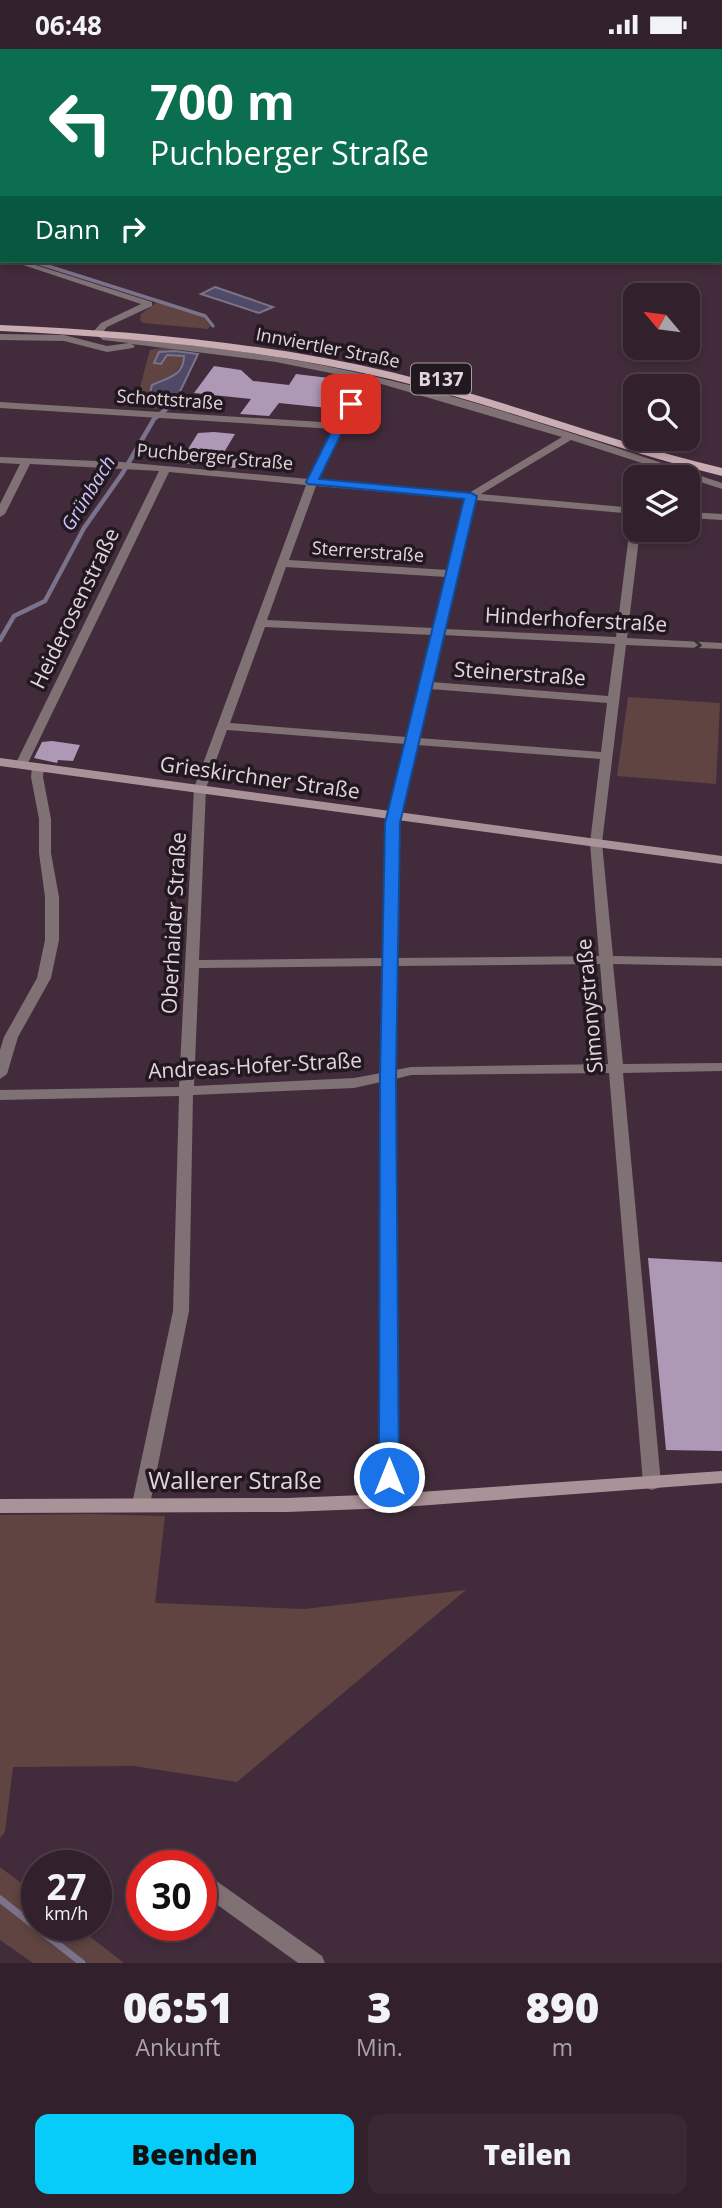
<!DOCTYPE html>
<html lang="de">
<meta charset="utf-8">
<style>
:root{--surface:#32212c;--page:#3a2934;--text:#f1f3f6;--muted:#a8a3a9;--line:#4d3e48;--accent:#07cbf9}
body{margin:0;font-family:"Open Sans",sans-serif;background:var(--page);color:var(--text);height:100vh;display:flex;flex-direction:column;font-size:26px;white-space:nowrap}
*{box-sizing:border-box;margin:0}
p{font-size:23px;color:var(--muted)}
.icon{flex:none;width:38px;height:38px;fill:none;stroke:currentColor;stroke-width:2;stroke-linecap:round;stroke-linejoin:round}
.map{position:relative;height:1914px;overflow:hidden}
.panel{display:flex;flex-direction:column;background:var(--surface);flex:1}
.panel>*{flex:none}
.hud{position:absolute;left:0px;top:0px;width:723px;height:214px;box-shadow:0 4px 10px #0003,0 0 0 2px var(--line);background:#0b6e4f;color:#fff;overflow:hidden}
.needle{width:46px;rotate:299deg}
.fabs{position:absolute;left:623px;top:234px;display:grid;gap:14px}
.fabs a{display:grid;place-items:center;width:77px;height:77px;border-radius:14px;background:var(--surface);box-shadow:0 4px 10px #0003,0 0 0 2px var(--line);font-size:35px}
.speed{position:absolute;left:21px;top:1801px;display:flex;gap:14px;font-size:35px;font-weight:700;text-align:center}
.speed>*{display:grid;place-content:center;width:91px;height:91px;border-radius:50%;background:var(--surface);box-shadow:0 4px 10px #0003,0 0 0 2px var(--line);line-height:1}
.speed small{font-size:18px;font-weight:400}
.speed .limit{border:10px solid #d22;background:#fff;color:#111}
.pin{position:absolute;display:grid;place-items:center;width:60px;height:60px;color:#fff;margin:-30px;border-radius:14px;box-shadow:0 4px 10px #0006}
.me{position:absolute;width:77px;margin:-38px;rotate:0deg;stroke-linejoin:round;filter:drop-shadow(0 0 5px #0008)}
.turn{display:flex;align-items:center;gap:24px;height:147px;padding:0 35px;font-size:32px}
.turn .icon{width:91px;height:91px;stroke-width:2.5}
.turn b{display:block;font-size:49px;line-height:60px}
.then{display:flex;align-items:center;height:66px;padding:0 35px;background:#0003;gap:14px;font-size:26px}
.eta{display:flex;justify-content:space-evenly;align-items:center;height:119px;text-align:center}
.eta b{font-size:42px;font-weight:800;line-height:49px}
.action{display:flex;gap:14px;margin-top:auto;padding:14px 35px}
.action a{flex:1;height:80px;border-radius:14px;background:var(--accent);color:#111;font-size:28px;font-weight:800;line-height:80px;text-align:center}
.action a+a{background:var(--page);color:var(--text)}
.status{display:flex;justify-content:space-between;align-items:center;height:49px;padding:0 35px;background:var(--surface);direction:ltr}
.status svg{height:19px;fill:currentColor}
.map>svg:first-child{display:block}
</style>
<div class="status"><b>06:48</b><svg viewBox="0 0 49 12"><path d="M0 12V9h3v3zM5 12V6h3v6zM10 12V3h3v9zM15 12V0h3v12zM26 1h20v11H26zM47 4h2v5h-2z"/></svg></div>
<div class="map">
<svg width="722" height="1914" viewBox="0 0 722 1914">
<rect width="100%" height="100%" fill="#422c3b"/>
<g fill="#5f4441">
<path d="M0 0H722V1L2 2V198Z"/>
<path d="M157 253 203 268 210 277 208 280 143 274 140 271 141 265Z"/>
<path d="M162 299 177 300 159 303 163 309 167 306 184 307V312L171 330 152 336 153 357H160L158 360 148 359 139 342 150 301Z"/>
<path d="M628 648 720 654 716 735 617 727Z"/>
<path d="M90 1465 165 1467 155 1554 304 1560 466 1541 237 1733 134 1717 13 1718 5 1783 0 1789V1466Z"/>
<path d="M0 1818 37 1846V1876H75L124 1914H33L0 1891Z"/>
</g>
<g fill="#4f4a68" stroke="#7b738b" stroke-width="2">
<path d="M215 238 273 258 259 264 201 245Z"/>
<path d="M175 302 198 305 173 357H153L148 352 152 336C167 329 184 327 184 307L167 306 161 315 154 314 159 303Z"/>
</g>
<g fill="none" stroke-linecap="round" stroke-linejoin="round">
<path stroke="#7b738b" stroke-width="3.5" d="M32 212 205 267 213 277"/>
<path stroke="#7b738b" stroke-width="4.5" d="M0 591 14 567 45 552 84 479 122 425 154 370 170 357 172 351"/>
<path stroke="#7b738b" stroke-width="7" d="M0 1850 82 1914"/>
<g fill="#766370" fill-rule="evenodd">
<path d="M637 0H665L636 2Z"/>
<rect x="0" y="69" width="2" height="15"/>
</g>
<g fill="#766370" fill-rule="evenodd">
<path d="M42 0H102L41 2Z"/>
<path d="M273 0H333L272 2Z"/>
</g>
</g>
<g fill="#ad98b6">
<path d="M214 317 241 321 253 332 289 336 296 325 329 329 322 339 340 341 328 359 279 354 269 367 240 365 251 350 194 344Z"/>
<path d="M214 383 235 385 223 405 242 407 235 419 184 414 189 405H185L198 384Z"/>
<path d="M52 692 80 696 73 712 58 711 57 714 34 709 42 693Z"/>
<path d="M648 1209 722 1213V1402L666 1401Z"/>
</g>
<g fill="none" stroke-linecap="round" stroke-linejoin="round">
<g fill="#7f7174" fill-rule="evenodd">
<path d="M0 204 2 205V211L0 210Z"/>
<path d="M11 212H23L152 253V257L107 278 103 283 109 287C188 295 267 304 345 321 473 348 598 393 722 434V440L571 391 481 445 635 459V465L475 451 445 580 616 588 630 477 635 474V481H640L627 589 722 594V600L626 596 602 794 613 907 722 909V917L613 915 623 1015 722 1014V1022L623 1024 661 1434 658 1439 652 1441 646 1439 643 1434 609 1024 411 1026 395 1030 399 1452 396 1457 390 1459 384 1457 381 1452V1033L354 1039 193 1046 189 1262 150 1455 147 1460 141 1462 135 1460 132 1455 173 1262 179 1047 0 1051V1041L179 1038 194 739 306 436 169 423 27 716 21 720 15 716 159 422 30 415 5 465 0 468V455L20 415 0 414V408L121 413 309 430 334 380 0 359V353L337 374 348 353 370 332 276 313 140 296 131 295 135 297 133 299 107 303 64 292 0 291V285L64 286 107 297 129 294 103 291 93 283 101 274 141 255ZM378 334 562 388 469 444 318 431 355 356ZM316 437 465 450 448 521 289 511ZM286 518 446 528 433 579 267 571ZM265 578 432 586 407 688 230 674ZM443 586 615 595 608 647 432 633ZM430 640 607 654 601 703 419 689ZM227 681 405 695 386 774 383 909 199 911 206 739ZM417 696 600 710 590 794 599 907 397 909 398 774ZM600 915 608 1015 411 1018 395 1021 397 917ZM383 917 381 1024 354 1029 194 1037 199 919Z"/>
<path d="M688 463 722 465V471L688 469Z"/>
<path d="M38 714 44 718 43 728 51 770V804L59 848V891L51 929 18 988 7 1025 0 1030V1001L4 988 37 929 45 891V848L39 804V770L31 728 32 718Z"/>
<path d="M173 1804 185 1810 188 1816H165L163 1813 166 1807Z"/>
<path d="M201 1823 208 1826 322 1907 325 1914H298L201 1844Z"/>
</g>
<g fill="#aa9398" fill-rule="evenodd">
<path d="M0 709 722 807V815L0 717Z"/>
<path d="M722 1422V1434L390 1459 287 1463 0 1464V1450L287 1449 390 1445Z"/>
</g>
<path fill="#caacb3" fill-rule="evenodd" d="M0 276C133 282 265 293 395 324 506 351 611 393 722 419V427C610 400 502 357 390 330 262 300 131 288 0 282Z"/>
</g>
<defs><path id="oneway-chevron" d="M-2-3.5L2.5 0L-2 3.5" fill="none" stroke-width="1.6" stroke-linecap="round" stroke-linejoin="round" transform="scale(1.75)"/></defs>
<use stroke="#392e34" href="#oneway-chevron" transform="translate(696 596) rotate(3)"/>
<path fill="#1a73e8" stroke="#114b97" stroke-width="2" d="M351 351 356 355 319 430 471 444 477 447 400 774 396 1027 399 1428 396 1433 389 1435 382 1433 379 1428 380 1027 385 774 464 450 308 435 306 433 345 355Z"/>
<g text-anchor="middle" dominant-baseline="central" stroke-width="7" stroke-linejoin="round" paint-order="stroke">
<g font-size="18" fill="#e3d4dd" stroke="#22181f">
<text transform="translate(328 298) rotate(11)">Innviertler Straße</text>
<text transform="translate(170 350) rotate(4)">Schottstraße</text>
<text transform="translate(215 407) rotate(5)">Puchberger Straße</text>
<text transform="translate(368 502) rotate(4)">Sterrerstraße</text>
</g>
<rect fill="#22181f" stroke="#a99ca4" stroke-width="2" x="411" y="314.5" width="60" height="31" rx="5"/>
<g font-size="19" font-weight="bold" fill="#e3d4dd">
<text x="441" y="330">B137</text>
</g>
<g font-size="19" font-style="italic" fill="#cec4fd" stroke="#22181f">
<text transform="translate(88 444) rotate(-58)">Grünbach</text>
</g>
<g font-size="21" fill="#e3d4dd" stroke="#22181f">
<text transform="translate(74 559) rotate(-64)">Heiderosenstraße</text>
<text transform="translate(576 570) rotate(3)">Hinderhoferstraße</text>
<text transform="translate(520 624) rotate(4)">Steinerstraße</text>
<text transform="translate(260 728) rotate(8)">Grieskirchner Straße</text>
<text transform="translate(173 874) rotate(-87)">Oberhaider Straße</text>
<text transform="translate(589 957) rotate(-95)">Simonystraße</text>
<text transform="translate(255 1016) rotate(-3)">Andreas-Hofer-Straße</text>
</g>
<g font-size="24" fill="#e3d4dd" stroke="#22181f">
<text x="235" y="1430">Wallerer Straße</text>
</g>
</g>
</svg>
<div class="fabs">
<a><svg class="needle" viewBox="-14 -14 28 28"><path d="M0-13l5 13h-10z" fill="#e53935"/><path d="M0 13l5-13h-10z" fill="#a8a3a9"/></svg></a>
<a><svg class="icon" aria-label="search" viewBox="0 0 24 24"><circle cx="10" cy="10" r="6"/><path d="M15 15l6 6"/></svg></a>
<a><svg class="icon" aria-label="layers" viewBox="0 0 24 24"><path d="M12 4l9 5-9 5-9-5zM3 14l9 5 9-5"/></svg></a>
</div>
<div class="speed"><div>27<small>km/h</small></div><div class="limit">30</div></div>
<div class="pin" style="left:351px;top:355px;background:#d93025"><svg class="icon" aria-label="arrive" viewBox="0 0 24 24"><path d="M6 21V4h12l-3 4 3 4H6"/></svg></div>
<svg class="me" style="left:389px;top:1428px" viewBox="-20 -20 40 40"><circle r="17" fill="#1a73e8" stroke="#fff" stroke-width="3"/><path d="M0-11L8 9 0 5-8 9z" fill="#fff"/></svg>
<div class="hud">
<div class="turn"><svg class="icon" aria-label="left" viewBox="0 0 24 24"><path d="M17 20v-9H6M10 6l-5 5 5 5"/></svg><div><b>700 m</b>Puchberger Straße</div></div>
<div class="then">Dann<svg class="icon" aria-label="right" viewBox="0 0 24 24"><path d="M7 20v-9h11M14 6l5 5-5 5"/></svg></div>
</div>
</div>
<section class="panel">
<div class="eta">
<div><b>06:51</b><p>Ankunft</p></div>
<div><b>3</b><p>Min.</p></div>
<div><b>890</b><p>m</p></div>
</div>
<div class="action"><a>Beenden</a><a>Teilen</a></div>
</section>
